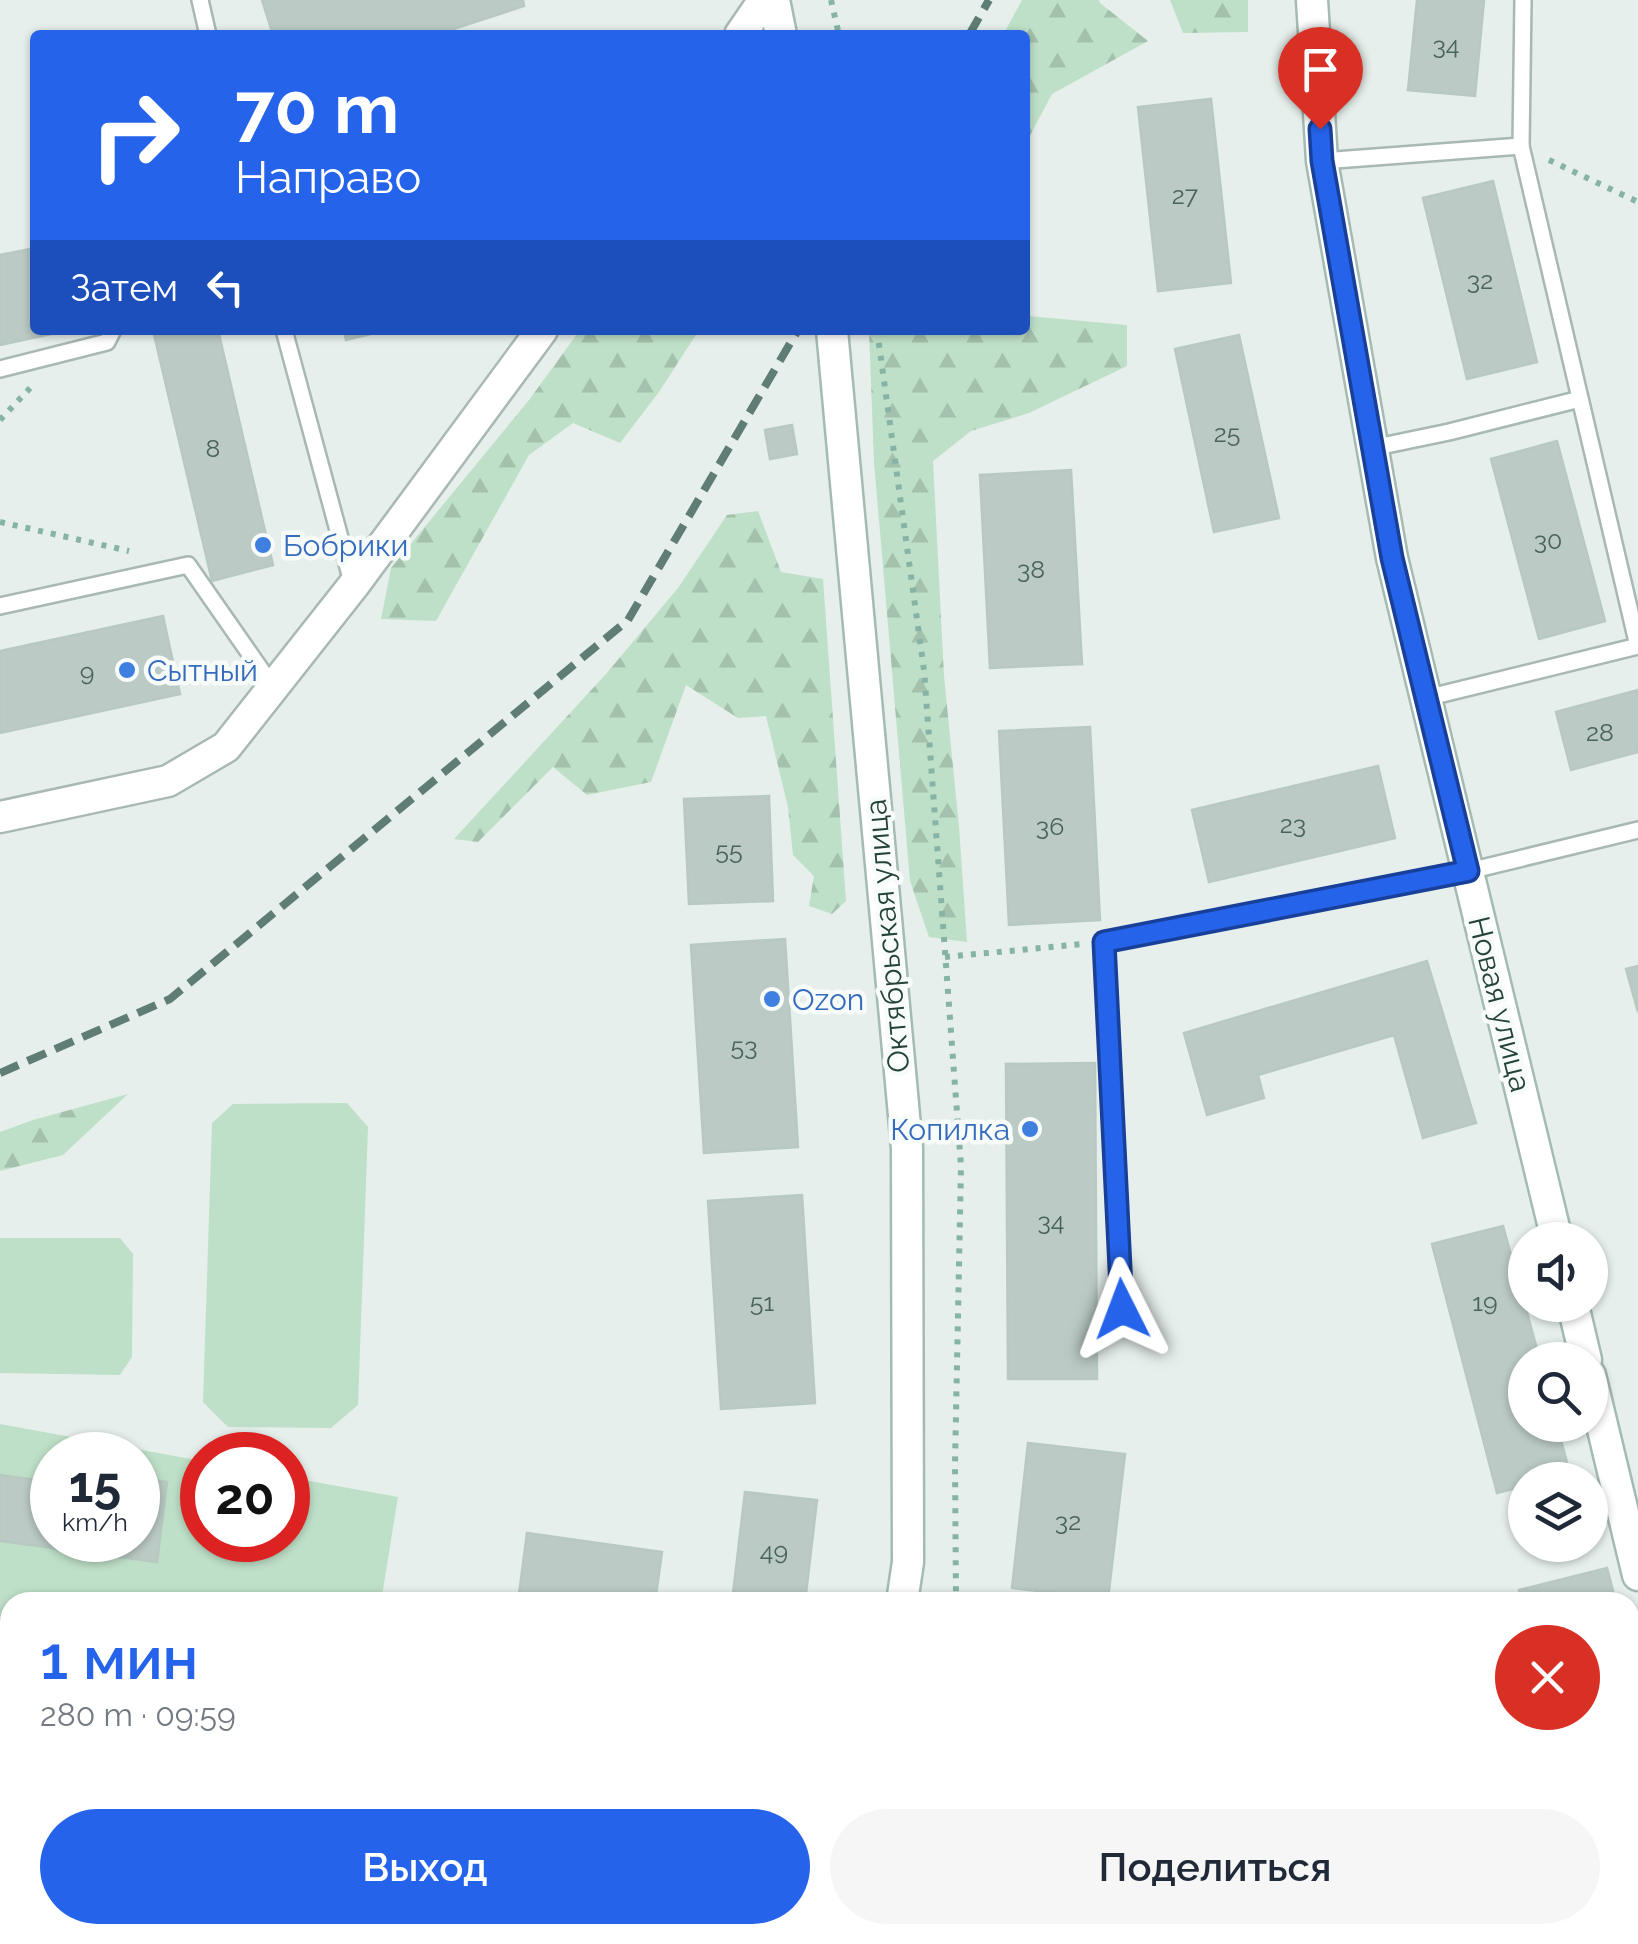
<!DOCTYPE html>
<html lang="ru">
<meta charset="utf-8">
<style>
:root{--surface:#fff;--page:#f6f6f7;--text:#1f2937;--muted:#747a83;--accent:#2563eb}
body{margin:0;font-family:Raleway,sans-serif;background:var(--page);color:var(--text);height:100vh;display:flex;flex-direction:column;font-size:38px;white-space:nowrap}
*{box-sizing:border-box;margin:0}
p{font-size:32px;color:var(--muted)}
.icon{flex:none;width:55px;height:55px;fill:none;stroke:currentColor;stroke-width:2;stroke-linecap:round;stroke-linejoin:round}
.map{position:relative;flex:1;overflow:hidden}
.side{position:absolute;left:0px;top:1592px;width:1640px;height:352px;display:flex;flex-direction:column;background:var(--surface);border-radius:30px 30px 0 0;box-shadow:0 2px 8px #0004}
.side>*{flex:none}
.guide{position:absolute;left:30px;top:30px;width:1000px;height:305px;border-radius:10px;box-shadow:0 2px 8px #0004;background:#2563eb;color:#fff;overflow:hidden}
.buttons{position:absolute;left:1508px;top:1222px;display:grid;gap:20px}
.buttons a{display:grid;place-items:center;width:100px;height:100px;border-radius:50%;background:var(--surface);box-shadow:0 2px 8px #0004;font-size:50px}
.speed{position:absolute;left:30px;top:1432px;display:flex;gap:20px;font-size:50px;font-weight:700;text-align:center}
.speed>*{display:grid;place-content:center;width:130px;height:130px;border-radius:50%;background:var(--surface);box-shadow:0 2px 8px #0004;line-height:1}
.speed small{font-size:25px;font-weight:400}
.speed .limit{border:15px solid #d22;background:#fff;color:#111}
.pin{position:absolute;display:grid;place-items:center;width:85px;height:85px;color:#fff;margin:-102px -42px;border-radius:50% 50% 50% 0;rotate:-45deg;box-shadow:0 0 10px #0007}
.pin .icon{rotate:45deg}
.me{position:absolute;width:110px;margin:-55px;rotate:357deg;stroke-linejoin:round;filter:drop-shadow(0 0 8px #0008)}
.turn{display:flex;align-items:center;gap:35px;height:210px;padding:0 40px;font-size:45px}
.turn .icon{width:130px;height:130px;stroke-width:2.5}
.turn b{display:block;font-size:70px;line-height:85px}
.then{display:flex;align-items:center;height:95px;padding:0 40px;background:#0003;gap:20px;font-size:38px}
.round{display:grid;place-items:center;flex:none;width:105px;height:105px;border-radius:52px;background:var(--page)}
.head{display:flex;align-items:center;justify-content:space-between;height:170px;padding:0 40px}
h1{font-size:60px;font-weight:600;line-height:75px;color:var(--accent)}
.action{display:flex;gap:20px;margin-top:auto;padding:20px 40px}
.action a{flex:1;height:115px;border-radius:60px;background:var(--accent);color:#fff;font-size:40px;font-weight:600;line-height:115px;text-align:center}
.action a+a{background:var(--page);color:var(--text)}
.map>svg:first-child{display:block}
</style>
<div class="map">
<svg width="1638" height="1944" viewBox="0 0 1638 1944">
<defs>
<pattern id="forest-firs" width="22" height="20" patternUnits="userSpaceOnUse" patternTransform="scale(2.5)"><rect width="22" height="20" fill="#bfe0c8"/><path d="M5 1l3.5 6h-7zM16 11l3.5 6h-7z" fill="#a4c1ad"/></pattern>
</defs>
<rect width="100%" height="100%" fill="#e6efeb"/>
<path fill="#d4dfda" d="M1082 1935H1440L1438 1944H1080Z"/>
<g fill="url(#forest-firs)">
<path d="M1022 0H1099L1100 3 1148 41 1052 94 1025 145V35H1003Z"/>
<path d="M1170 0H1248V32L1183 33Z"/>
<path d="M1025 309 1028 316 1127 325V366L1029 413 971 431 933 461 944 676 959 827 967 942 929 937 910 881 874 462 869 331 1025 330Z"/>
<path d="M580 330H699L659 392 620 443 573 423 529 455 436 621 381 619 391 568 529 400Z"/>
<path d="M758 511 781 572 823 579 846 901 832 914 809 906 814 876 793 855 788 807 766 716 738 718 686 685 651 782 587 795 553 767 478 842 454 839 606 674 678 588 727 515Z"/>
<path d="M128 1094 63 1155 0 1171V1132L33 1120Z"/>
</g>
<g fill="#bfe0c8" fill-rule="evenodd">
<path d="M347 1103 368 1127 358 1405 331 1428 228 1427 203 1402 212 1123 233 1104Z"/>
<path d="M0 1238H120L133 1254 132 1357 120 1375 0 1373Z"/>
<path d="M0 1424 202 1461V1540H288V1477L398 1497 381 1602H10V1935H329L327 1944H0ZM52 1455H138V1540H52Z"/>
</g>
<g fill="#bbcac4" stroke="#b8c9c2" stroke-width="2.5">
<path d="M262 0H523L524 6 435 35H273Z"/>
<path d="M1417 0H1484L1475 96 1408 90Z"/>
<path d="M1211 99 1231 283 1158 291 1138 107Z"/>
<path d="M1493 181 1537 362 1467 379 1423 198Z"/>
<path d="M35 248V330H70L0 345V255Z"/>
<path d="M153 330H218L273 565 212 581Z"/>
<path d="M344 330H387L346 340Z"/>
<path d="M1239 335 1279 518 1214 532 1175 349Z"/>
<path d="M792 425 797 454 770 459 765 430Z"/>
<path d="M1557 441 1605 621 1539 639 1491 459Z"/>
<path d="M1071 470 1082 664 990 668 980 475Z"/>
<path d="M163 616 180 694 0 733V651Z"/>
<path d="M1638 690V752L1571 770 1556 712Z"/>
<path d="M1090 727 1100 920 1009 925 999 731Z"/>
<path d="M1378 766 1395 838 1209 882 1192 810Z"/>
<path d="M769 796 773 901 689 904 684 799Z"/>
<path d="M785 939 798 1147 704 1153 691 945Z"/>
<path d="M1427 961 1476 1123 1423 1138 1394 1035 1258 1075 1264 1098 1207 1115 1184 1033Z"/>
<path d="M1638 966V1012L1626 969Z"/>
<path d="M1095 1063 1097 1379H1008L1006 1064Z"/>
<path d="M802 1195 815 1403 721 1409 708 1201Z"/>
<path d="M1503 1226 1540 1360H1525V1425H1557L1570 1474 1546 1480H1525V1486L1497 1493 1432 1244Z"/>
<path d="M1028 1443 1125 1454 1108 1599 1012 1588Z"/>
<path d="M0 1475 52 1482V1540H138V1493H140L142 1478 167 1482 157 1562 0 1541Z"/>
<path d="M745 1492 817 1500 805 1602H732Z"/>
<path d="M527 1533 662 1552 655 1602H518Z"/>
<path d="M1607 1568 1616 1602H1522L1519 1590Z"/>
<path d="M1630 1658 1638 1690V1887L1630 1889Z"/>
<path d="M611 1935H718L716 1944H609Z"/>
<path d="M1087 1935H1156L1155 1944H1086Z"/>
</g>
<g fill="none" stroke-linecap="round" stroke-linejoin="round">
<g stroke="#a8b8b2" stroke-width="20">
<g id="service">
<path d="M200 0 208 35"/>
<path d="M1523 0 1521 146 1638 646"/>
<path d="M1322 161 1521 146"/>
<path d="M284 330 353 586"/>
<path d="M0 369 107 342 113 330"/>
<path d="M1372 448 1449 432 1580 399"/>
<path d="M0 606 188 565 273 687"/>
<path d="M1426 698 1638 646"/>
<path d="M1121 1309 1104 942 1469 871 1638 830"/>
<path d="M1531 1935 1533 1944"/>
</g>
</g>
<g stroke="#a8b8b2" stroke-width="35">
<g id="minor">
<path d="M740 35 764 0"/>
<path d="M0 817 168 781 226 747 353 586 542 330"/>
</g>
</g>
<g stroke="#a4bbb3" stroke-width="35">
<g id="secondary">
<path d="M774 0 781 35"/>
<path d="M1312 0 1322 161 1392 558 1557 1240"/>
<path d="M832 330 907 1148 908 1562 902 1602"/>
<path d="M1573 1305 1586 1360"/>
<path d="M1590 1375 1638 1575"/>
<path d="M848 1944 849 1935"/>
</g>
</g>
<g stroke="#86b3a5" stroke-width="6" stroke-dasharray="5 8" stroke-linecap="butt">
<path d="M831 0 839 35"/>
<path d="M1549 160 1638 202"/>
<path d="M877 330 924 670 961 1166 955 1464 956 1602"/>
<path d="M0 420 32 386"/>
<path d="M0 522 129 551"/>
<path d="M945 957 1083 944"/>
<path d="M804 1942 816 1944"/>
<path d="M900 1944 903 1935"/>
</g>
<use href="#service" stroke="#fff" stroke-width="15"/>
<use href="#minor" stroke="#fff" stroke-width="30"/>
<use href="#secondary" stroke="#fff" stroke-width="30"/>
<g stroke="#5f7d75" stroke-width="8" stroke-dasharray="20 10" stroke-linecap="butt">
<path d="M969 35 989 0"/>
<path d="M0 1073 170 999 628 620 798 330"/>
</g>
</g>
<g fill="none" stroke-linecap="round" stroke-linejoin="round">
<g stroke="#184099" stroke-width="25">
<path id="route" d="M1122 1309 1104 942 1468 871 1392 558 1322 161 1320 129"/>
</g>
<use href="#route" stroke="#2563eb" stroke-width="18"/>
</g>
<g fill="#3f7fe0" stroke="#f7fbf9" stroke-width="4">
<circle cx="263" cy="545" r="10"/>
<circle cx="127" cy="670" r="10"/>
<circle cx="772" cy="999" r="10"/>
<circle cx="1030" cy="1129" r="10"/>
</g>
<g text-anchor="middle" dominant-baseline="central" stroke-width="9" stroke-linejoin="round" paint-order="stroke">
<g font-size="25" fill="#4a645c">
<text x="1446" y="45">34</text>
<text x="1185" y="195">27</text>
<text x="1480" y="280">32</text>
<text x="1227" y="433">25</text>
<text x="213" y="448">8</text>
<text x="1548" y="540">30</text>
<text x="1031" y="569">38</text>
<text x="87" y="672">9</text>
<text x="1600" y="732">28</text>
<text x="1293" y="824">23</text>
<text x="1050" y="826">36</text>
<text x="729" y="850">55</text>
<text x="744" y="1046">53</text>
<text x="1051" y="1221">34</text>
<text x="762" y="1302">51</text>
<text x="1485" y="1302">19</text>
<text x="1068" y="1521">32</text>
<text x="774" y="1551">49</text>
</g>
<g font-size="30" fill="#366cbe" stroke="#f7fbf9" text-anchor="start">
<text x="283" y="545">Бобрики</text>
<text x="147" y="670">Сытный</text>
<text x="792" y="999">Ozon</text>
<text x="1010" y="1129" text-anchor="end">Копилка</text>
</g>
<g font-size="30" fill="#24423a" stroke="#f7fbf9">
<text transform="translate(887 936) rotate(-95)">Октябрьская улица</text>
<text transform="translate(1500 1004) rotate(76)">Новая улица</text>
</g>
</g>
</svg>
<div class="buttons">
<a><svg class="icon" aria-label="sound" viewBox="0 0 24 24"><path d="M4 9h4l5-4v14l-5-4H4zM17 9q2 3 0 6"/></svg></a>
<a><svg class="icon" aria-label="search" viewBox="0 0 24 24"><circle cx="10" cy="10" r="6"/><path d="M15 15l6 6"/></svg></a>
<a><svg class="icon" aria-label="layers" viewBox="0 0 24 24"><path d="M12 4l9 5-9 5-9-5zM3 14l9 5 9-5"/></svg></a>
</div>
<div class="speed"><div>15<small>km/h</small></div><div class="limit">20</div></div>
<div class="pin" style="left:1320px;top:129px;background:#d93025"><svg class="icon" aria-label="arrive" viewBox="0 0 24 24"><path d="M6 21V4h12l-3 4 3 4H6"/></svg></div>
<svg class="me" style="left:1122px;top:1309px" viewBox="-20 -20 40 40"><path d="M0-17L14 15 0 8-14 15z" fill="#2563eb" stroke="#fff" stroke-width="4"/></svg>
<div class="guide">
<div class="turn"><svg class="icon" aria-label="right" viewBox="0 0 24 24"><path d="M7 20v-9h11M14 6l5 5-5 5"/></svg><div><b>70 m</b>Направо</div></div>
<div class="then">Затем<svg class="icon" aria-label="left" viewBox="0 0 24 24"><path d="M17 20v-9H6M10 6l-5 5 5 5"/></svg></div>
</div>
<section class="side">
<div class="head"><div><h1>1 мин</h1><p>280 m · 09:59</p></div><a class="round" style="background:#d93025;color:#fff"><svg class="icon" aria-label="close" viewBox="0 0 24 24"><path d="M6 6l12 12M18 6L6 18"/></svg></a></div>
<div class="action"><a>Выход</a><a>Поделиться</a></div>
</section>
</div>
